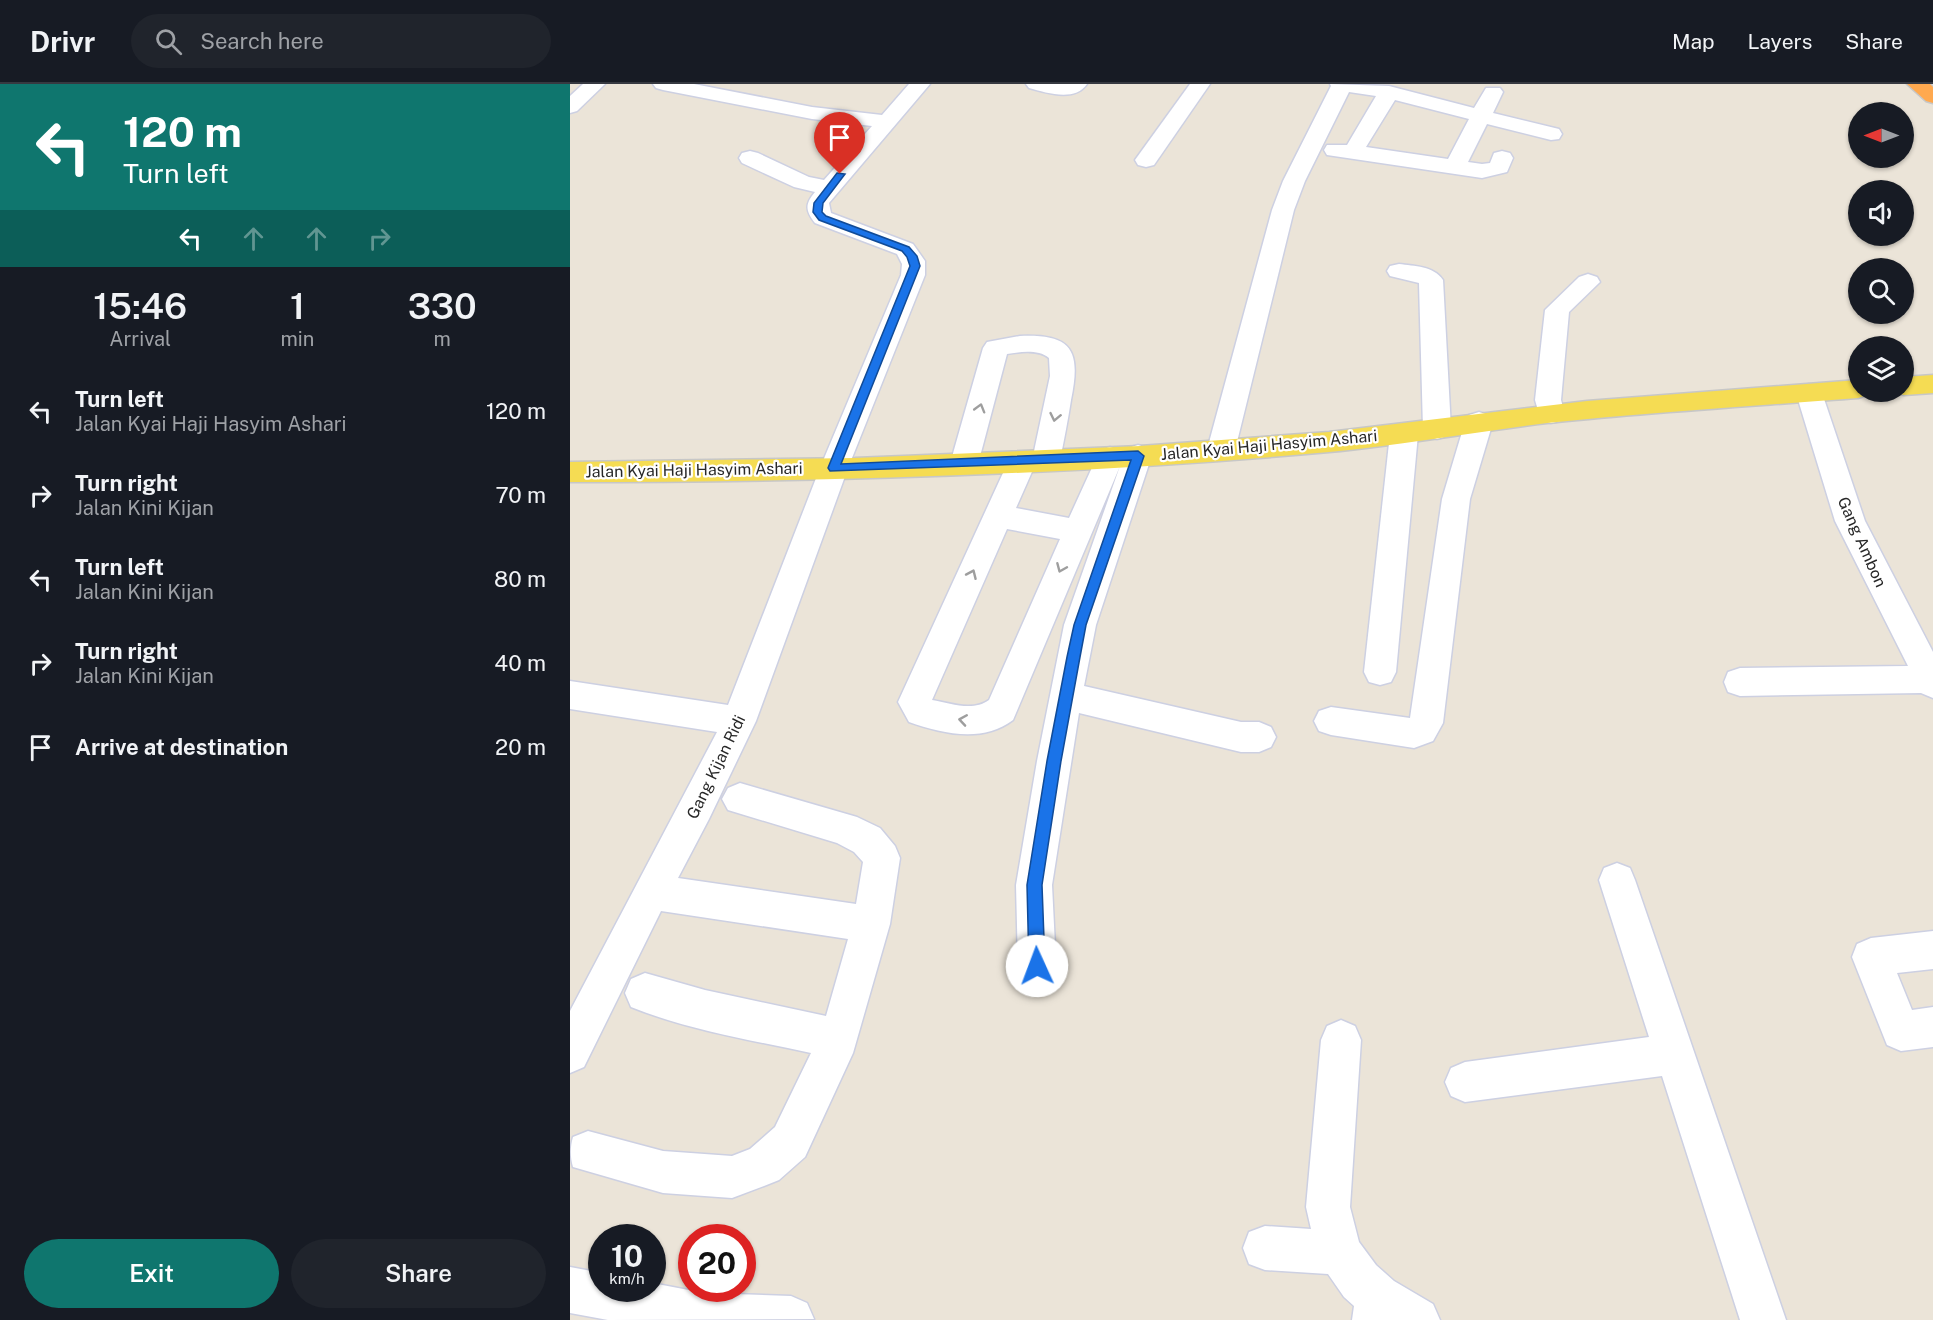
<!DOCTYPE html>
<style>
:root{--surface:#171b24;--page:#20242c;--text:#f1f3f6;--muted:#9ea1a6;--line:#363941;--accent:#0f766e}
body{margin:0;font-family:"Public Sans",sans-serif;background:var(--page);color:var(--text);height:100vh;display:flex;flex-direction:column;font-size:22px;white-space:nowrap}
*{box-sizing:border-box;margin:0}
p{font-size:20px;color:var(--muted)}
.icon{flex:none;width:33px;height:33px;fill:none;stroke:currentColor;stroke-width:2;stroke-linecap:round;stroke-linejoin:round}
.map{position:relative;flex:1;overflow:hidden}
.drawer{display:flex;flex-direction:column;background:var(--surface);width:570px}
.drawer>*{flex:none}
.banner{background:#0f766e;color:#fff;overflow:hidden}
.needle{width:39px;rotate:270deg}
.fabs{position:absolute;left:1278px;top:18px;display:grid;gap:12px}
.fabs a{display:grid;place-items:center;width:66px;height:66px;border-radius:50%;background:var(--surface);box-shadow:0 2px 4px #0004;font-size:30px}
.speed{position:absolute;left:18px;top:1140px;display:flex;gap:12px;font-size:30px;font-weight:700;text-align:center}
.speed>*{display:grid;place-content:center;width:78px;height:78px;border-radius:50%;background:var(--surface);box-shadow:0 2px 4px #0004;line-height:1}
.speed small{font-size:15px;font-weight:400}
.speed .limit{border:9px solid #d22;background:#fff;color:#111}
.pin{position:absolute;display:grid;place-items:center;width:51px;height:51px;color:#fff;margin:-62px -26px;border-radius:50% 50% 50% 0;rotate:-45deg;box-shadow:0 0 6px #0007}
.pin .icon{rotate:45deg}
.me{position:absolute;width:66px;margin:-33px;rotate:358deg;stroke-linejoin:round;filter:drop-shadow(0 0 4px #0008)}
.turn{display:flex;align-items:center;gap:21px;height:126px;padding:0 24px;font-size:27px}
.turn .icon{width:78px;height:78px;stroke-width:2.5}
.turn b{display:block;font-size:42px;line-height:51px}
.lanes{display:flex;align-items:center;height:57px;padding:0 24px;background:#0003;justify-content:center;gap:30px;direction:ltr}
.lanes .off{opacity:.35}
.eta{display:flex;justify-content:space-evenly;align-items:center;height:102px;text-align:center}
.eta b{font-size:36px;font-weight:600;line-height:42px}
.cta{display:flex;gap:12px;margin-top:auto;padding:12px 24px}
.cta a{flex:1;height:69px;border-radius:36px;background:var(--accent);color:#fff;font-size:24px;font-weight:600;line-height:69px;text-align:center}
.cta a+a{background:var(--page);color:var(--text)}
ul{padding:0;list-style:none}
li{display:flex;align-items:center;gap:18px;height:84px;padding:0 24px}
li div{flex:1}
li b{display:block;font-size:22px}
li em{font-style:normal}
header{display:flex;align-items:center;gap:36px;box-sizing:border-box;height:84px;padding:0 30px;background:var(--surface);border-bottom:2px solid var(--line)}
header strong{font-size:28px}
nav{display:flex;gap:33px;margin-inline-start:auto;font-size:21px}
.search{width:420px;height:54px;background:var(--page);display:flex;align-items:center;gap:15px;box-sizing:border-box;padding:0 21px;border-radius:33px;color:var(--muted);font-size:22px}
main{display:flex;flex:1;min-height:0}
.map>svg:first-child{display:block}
</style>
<header>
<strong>Drivr</strong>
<div class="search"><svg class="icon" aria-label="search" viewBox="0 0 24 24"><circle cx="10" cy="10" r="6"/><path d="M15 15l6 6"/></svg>Search here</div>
<nav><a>Map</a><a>Layers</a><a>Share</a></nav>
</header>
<main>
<section class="drawer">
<div class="banner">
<div class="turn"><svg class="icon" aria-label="left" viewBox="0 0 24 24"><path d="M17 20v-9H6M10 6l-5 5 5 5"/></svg><div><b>120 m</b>Turn left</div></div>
<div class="lanes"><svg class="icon" aria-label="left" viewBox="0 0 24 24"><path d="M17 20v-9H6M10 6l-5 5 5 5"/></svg><svg class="icon off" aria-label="ahead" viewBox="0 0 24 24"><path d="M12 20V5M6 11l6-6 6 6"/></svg><svg class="icon off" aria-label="ahead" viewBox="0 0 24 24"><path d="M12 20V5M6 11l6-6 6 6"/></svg><svg class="icon off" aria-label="right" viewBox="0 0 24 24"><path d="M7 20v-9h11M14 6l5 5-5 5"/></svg></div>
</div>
<div class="eta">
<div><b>15:46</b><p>Arrival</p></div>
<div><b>1</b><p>min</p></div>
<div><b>330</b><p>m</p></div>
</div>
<ul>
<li><svg class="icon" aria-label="left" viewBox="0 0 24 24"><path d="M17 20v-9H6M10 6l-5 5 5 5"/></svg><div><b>Turn left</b><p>Jalan Kyai Haji Hasyim Ashari</p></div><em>120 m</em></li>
<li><svg class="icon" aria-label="right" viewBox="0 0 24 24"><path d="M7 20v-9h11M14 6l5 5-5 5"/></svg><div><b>Turn right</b><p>Jalan Kini Kijan</p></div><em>70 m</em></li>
<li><svg class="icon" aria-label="left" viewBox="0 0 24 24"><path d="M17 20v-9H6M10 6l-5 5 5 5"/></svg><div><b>Turn left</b><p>Jalan Kini Kijan</p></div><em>80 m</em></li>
<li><svg class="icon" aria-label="right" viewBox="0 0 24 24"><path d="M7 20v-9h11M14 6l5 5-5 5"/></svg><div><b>Turn right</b><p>Jalan Kini Kijan</p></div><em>40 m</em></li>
<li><svg class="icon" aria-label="arrive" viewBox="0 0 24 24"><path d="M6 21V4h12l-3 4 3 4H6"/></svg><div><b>Arrive at destination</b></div><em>20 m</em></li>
</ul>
<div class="cta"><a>Exit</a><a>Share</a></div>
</section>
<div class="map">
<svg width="1363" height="1236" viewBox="0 0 1363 1236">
<rect width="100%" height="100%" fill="#ebe4d8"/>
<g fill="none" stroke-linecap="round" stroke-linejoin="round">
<g stroke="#cdd0e2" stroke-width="3">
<g id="minor">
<path d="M13 0H35L7 27 0 29V12Z"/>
<path d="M83 0H124L242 23 312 31 339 0H360L259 119 261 129 343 160 355 177V191L278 384 186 637 139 735 108 794 286 820 293 778 284 768 267 759 158 726 152 715 158 704 170 699 287 733 310 744 325 762 330 774 320 840 283 969 235 1073 209 1096 194 1102 162 1114 93 1109 3 1083C0 1073 0 1063 3 1053L18 1047 93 1067 162 1072 180 1065 205 1043 241 969C181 956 118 946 61 923L55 909 61 895 75 889 135 906 256 932 278 855 91 827 14 983 0 989V927L147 648 0 625V597L158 621 250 384 331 191 332 180 327 170 245 139C235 126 235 120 245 108L224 103 172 79 169 74 172 69 180 67 188 69 239 93 254 96 302 42 242 35 93 6 86 4Z"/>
<path d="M456 0H517C505 18 477 9 459 4Z"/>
<path d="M620 0H640L584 81 576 83 568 81 565 76Z"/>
<path d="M760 0 819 2 904 24 916 4H930L933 8 923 29 989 45 992 50 989 55 981 56 917 40 898 78 912 80 920 79 924 69 932 67 940 69 943 74 937 88 912 94 757 71 754 66 757 61H777L806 12 779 8 735 97 724 126 665 366 661 373 651 376 641 373 637 366 702 126 713 97 761 2ZM825 16 899 35 878 75 796 63Z"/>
<path d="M829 180C844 182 864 182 873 196L881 345 877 352 867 355 857 352 853 345 849 199 820 192 817 187 820 182Z"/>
<path d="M1018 190 1027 193 1030 198 999 228 991 316 995 330 991 337 981 339 971 337 965 316 975 226 1009 193Z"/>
<path d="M450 252C503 250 511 267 501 316 498 336 494 356 490 376L486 383 476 386 465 381 446 424 499 434 530 366 540 363 550 366 554 372 558 364 568 361 578 364 582 371 526 541 514 602 671 638H689L701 643 706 653 701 663 689 668H671L509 629 482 801 486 882 481 895 467 901 453 895 448 882 446 801 467 677 494 541 550 382 443 636C413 659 373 650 339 638L328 618 438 378 442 371 452 368 463 372 480 292 479 274C468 265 450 268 437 270L408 380 404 387 394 390 384 387 380 380 413 264 417 258ZM437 445 490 455 419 616C403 628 380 619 362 616Z"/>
<path d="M1239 300 1248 303 1252 309 1295 437 1363 568V614L1351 609 1170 612 1158 608 1154 598 1158 588 1170 584 1338 582 1265 437 1226 309 1230 303Z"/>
<path d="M909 328 919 331 923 338 900 415 873 639 863 657 844 664 761 651 749 647 744 637 749 627 761 623 840 634 872 415 895 338 899 331Z"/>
<path d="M834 340 844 343 848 350 826 588 821 598 810 601 799 598 794 588 820 350 824 343Z"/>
<path d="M1047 779 1060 784 1065 796 1216 1236H1170L1092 992 895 1018 881 1012 875 998 881 984 895 978 1079 953 1029 796 1034 784Z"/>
<path d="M1363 847V885L1327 889 1342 926 1363 923V963L1331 967 1317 961 1282 873 1287 860 1301 854Z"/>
<path d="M771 936 785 942 791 956 780 1123 789 1158 806 1181 824 1197 863 1220 870 1236H782L784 1222 774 1213 758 1190 695 1186 679 1180 673 1164 679 1148 695 1142 741 1145 736 1123 751 956 757 942Z"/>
<path d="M0 1183 32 1189V1204H82V1199L134 1209 221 1212 237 1219 244 1235 38 1236 0 1229Z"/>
</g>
</g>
<g stroke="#c7c7c7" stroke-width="3">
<g id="major">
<path d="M1363 291V309L1334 311 1324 308H1334V293Z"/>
<path d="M1288 296V308H1300L1297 311 1288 314C1184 322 1081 328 977 339 904 348 832 361 759 368 507 391 253 398 0 398V378L285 374 570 362 759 348 1017 317Z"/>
</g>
</g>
<g stroke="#c7c7c7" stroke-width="3">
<path id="highway" d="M1337 0H1360L1363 3V19L1356 17Z"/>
</g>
<use href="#minor" fill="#fff" fill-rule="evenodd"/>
<use href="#major" fill="#f5dc53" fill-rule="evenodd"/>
<use href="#highway" fill="#ffa94f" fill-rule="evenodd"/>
</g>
<defs><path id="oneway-chevron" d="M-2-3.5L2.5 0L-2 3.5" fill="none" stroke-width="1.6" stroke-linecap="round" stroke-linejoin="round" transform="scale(1.5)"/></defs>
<g stroke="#9e9e9e">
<use href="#oneway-chevron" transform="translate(410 324) rotate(-74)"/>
<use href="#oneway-chevron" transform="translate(485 333) rotate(102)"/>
<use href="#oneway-chevron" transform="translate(491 484) rotate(113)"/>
<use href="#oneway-chevron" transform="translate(402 490) rotate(-66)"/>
<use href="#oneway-chevron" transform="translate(393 636) rotate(-171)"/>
</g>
<path fill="#1a73e8" stroke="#114b97" stroke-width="1.5" d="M267 89 275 90 253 119 252 128 256 132 339 163 347 172 350 182 271 380 568 367 574 372 516 541 510 573 491 677 472 801 475 882 473 887 467 890 461 887 459 882 457 801 477 677 497 573 504 541 561 376 260 387 258 384 340 182 337 173 332 167 249 136 243 128 244 119Z"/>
<g text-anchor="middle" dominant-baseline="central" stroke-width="4.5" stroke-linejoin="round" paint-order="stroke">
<g font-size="16" fill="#282828" stroke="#fff">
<text transform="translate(699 361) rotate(-5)">Jalan Kyai Haji Hasyim Ashari</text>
<text transform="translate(124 386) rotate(-1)">Jalan Kyai Haji Hasyim Ashari</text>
<text transform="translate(1292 458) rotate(66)">Gang Ambon</text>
<text transform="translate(146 683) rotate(-64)">Gang Kijan Ridi</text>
</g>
</g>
</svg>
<div class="fabs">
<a><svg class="needle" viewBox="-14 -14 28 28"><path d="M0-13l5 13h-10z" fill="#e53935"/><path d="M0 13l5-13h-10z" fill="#9ea1a6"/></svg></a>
<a><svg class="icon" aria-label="sound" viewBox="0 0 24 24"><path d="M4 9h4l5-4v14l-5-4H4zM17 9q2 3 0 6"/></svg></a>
<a><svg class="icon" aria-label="search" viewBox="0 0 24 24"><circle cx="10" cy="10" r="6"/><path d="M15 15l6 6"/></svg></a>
<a><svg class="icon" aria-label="layers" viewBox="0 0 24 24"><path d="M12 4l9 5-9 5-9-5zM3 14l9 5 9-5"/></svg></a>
</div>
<div class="speed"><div>10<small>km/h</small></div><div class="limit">20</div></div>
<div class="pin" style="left:270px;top:90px;background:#d93025"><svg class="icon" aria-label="arrive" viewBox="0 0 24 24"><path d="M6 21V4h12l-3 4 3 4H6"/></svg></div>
<svg class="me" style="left:467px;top:882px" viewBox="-20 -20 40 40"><circle r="19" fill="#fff"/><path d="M0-13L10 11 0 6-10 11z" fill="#1a73e8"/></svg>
</div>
</main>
